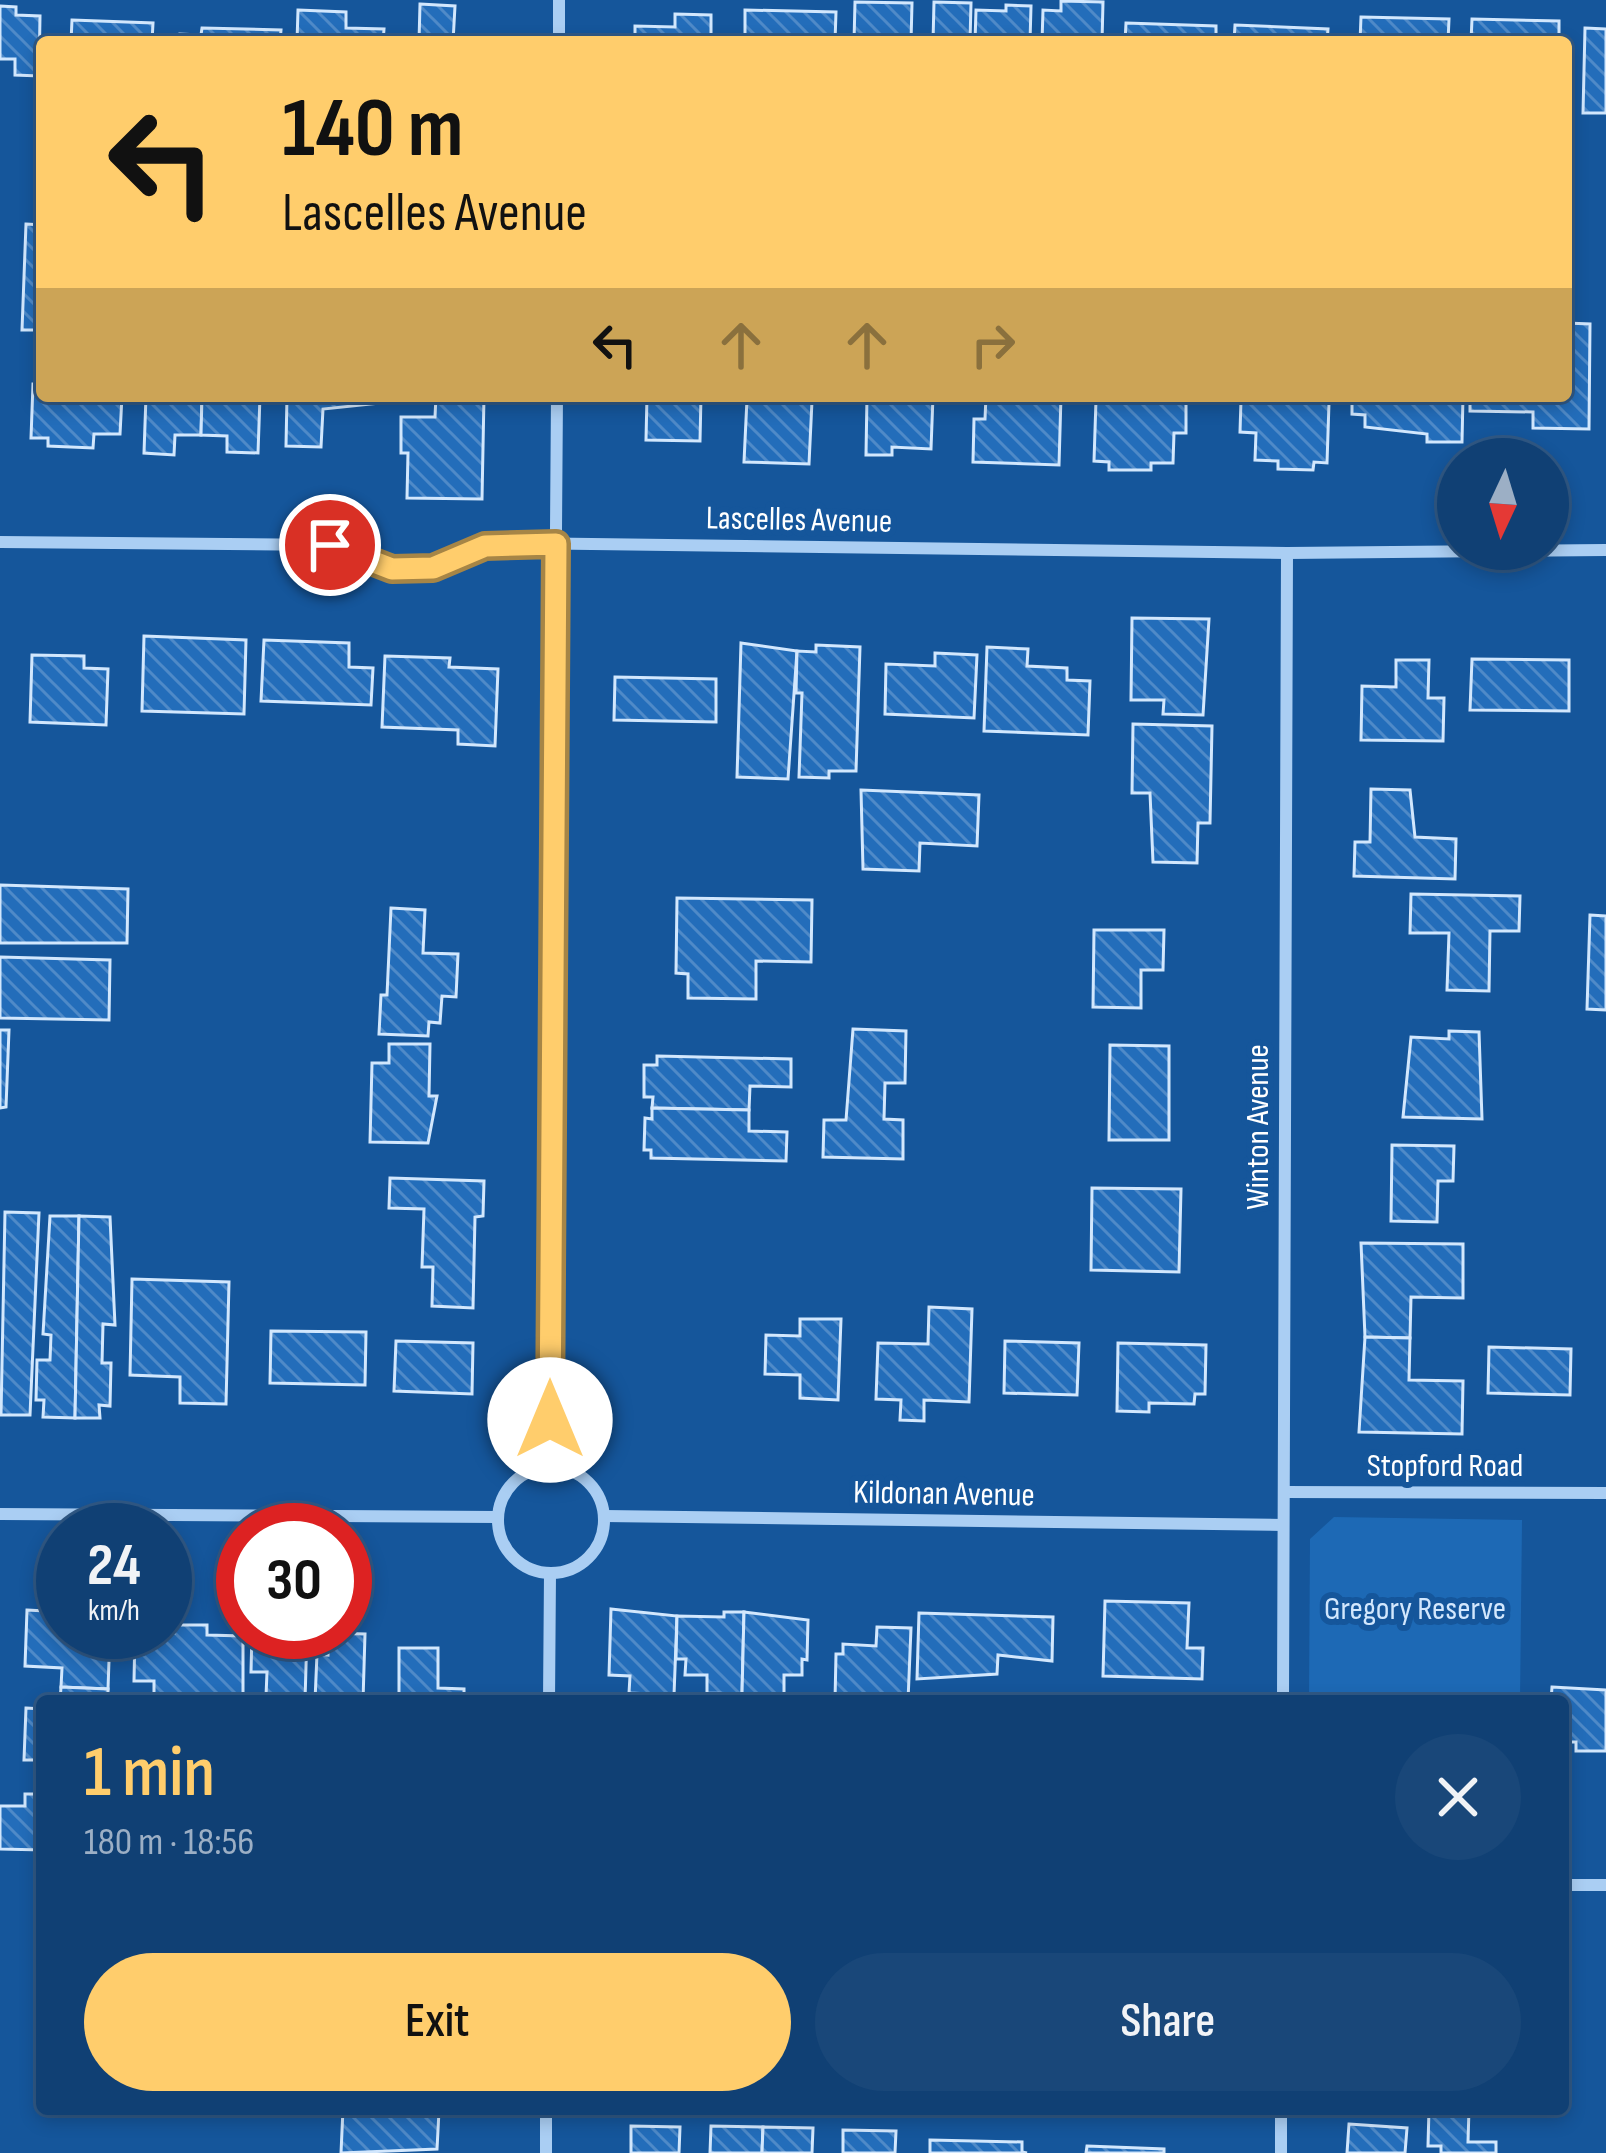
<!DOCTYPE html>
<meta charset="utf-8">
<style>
:root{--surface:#104074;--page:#194779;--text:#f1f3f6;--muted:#9cafc5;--line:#305986;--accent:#ffcd6c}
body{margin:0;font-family:"Sofia Sans Condensed",sans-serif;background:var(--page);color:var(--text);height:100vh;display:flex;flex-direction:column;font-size:45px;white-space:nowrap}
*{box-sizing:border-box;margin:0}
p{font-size:39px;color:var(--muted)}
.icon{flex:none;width:66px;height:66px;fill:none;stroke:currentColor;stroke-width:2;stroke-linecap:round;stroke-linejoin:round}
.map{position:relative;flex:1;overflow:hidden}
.sheet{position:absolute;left:36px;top:1695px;width:1533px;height:420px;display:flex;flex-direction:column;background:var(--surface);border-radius:12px;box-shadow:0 6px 18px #0003,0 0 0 3px var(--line)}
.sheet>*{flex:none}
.top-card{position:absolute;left:36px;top:36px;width:1536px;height:366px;border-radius:12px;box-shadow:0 6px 18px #0003,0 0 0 3px var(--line);background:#ffcd6c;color:#111;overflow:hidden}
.needle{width:78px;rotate:184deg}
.controls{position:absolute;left:1437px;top:438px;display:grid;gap:24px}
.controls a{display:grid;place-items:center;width:132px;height:132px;border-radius:50%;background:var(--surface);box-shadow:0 6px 18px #0003,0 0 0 3px var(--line);font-size:60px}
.speed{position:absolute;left:36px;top:1503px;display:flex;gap:24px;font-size:60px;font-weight:700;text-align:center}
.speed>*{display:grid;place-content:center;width:156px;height:156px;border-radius:50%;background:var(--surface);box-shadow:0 6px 18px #0003,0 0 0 3px var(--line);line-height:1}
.speed small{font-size:30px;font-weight:400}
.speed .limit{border:18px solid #d22;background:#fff;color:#111}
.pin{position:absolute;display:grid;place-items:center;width:102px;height:102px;color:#fff;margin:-51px;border:6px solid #fff;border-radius:50%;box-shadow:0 3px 12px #0007}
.me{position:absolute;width:132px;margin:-66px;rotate:0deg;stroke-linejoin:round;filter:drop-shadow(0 0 9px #0008)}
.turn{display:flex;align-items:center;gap:42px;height:252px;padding:0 48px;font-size:54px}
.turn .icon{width:156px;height:156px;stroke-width:2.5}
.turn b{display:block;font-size:84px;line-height:102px}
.lanes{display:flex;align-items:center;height:114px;padding:0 48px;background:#0003;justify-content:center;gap:60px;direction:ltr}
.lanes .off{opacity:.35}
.round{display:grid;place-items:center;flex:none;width:126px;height:126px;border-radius:63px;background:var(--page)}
.summary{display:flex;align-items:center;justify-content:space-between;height:204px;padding:0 48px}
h1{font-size:72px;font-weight:600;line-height:90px;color:var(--accent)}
.action{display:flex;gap:24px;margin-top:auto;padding:24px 48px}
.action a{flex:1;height:138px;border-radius:72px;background:var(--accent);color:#111;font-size:48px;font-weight:600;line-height:138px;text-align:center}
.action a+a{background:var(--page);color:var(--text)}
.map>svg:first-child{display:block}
</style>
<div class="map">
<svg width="1606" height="2153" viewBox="0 0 1606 2153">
<defs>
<pattern id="building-back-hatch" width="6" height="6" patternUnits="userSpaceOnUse" patternTransform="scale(3)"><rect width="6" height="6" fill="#236dba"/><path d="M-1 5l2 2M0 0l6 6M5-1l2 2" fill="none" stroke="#4f8ac8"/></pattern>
</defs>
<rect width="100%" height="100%" fill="#15569b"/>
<path fill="#1d69b5" d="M1334 1517 1522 1520 1520 1701H1309L1310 1539Z"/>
<g fill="url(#building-back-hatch)" stroke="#d2e7fd" stroke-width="3">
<path d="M1061 1 1103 2 1102 42H1042L1043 10 1061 11Z"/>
<path d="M855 2 912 3 911 42H854Z"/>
<path d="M934 2 971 3 970 42H933Z"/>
<path d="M420 4 455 6 453 42H419Z"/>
<path d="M1006 5 1031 6 1030 42H975L976 10 1006 11Z"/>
<path d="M0 6 16 7V15L40 16 39 76 15 75V59H0Z"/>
<path d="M298 10 346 12V28L384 29 383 42H297Z"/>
<path d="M745 10 836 12 835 42H745Z"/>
<path d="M675 14 711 15V42H635V26L675 27Z"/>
<path d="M1361 17 1449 19 1448 42H1360Z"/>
<path d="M1472 19 1559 21V42H1471Z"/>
<path d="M72 20 153 23 152 42H71Z"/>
<path d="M1126 23 1216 26V42H1125Z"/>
<path d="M1235 25 1328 29 1327 42H1234Z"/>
<path d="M202 28 281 30 280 42H180V34L201 35Z"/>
<path d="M1585 28 1606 29V113H1583Z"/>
<path d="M26 224 42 225V330H22Z"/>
<path d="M1566 323 1590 324 1589 429 1533 428V412L1470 411V396H1566Z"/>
<path d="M33 384H42V396H122L120 434H94L93 448 48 446V438H31Z"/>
<path d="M146 396H202L201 435H175L174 455 144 453Z"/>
<path d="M202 396H260L258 453 227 452V436L201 435Z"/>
<path d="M287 396H381V403L323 409 321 447 286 446Z"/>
<path d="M436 396H484L482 499 407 498 408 453H401V417H435Z"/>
<path d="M647 396H701L700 441 646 440Z"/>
<path d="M867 396H933L931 449 892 447V455H866Z"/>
<path d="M986 396H1061L1059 465 973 462 974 419H985Z"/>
<path d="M1352 396H1463L1462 442H1427V434L1365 427V415L1352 414Z"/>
<path d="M747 399 812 401 809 464 744 462Z"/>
<path d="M1096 400 1186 401V433H1174L1173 463H1151V470H1109V462L1094 461Z"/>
<path d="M1241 400 1329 403 1327 463 1314 462 1313 470 1278 469V461L1255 460 1256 433 1240 432Z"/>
<path d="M1132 618 1209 619 1203 715 1163 714 1164 700H1131Z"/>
<path d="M144 636 246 640 244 714 142 711Z"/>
<path d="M264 640 349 643V667L373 668 371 705 261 701Z"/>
<path d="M741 643 797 651 788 779 737 777Z"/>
<path d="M816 645 860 647 856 771H829V778L799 777 802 693H796L797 651 816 652Z"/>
<path d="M987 647 1028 649 1027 666 1067 668V680L1090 681 1088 735 984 731Z"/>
<path d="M935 653 977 655 974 718 885 714 886 664 935 666Z"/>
<path d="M32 655 84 656V668L108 669 106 725 30 722Z"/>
<path d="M385 656 450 658 449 667 498 669 495 746 458 744V730L382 727Z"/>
<path d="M1472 659 1569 660V711L1470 710Z"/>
<path d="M1396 660H1429L1428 698H1444L1443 741 1361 740 1362 686 1396 687Z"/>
<path d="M615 677 716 679V722L614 720Z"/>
<path d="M1133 724 1212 726 1210 823H1198L1197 863 1153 862 1150 793H1132Z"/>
<path d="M1371 789 1410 790 1415 837 1456 839 1455 879 1354 876 1355 842H1370Z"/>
<path d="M861 790 979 795 977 846 920 843 919 871 863 869Z"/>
<path d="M0 885 128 889 127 943H0Z"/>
<path d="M1411 894 1520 896 1519 931H1490L1489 991 1447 990 1449 933H1410Z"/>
<path d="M677 898 812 900 811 962 756 961V999L688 998V974L676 973Z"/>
<path d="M391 908 425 910 423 953 458 954 456 997 442 996 440 1023 429 1022 428 1036 379 1034 381 995H387Z"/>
<path d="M1590 915 1606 916V1010L1587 1009Z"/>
<path d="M1094 930H1164L1163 970H1141V1008L1093 1007Z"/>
<path d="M0 957 110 960 109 1020 0 1018Z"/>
<path d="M853 1029 906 1031 905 1083H885L884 1119 903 1120V1159L823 1157 824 1120H846Z"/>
<path d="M0 1030H9L6 1107 0 1108Z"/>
<path d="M1449 1031 1479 1032 1482 1119 1403 1117 1411 1037 1449 1039Z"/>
<path d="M389 1044H430L429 1096H437L428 1143 370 1142 372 1063H389Z"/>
<path d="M1110 1045 1169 1046V1140H1109Z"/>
<path d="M657 1056 791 1059V1087L750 1086 749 1110 652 1108 653 1097H644V1065H657Z"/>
<path d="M652 1108 749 1110V1131L787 1132 786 1161 651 1158V1150H644L645 1118 652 1119Z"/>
<path d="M1392 1145 1454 1146 1453 1181H1438L1437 1222 1391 1221Z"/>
<path d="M390 1178 484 1181 483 1216 475 1217 473 1308 432 1306 433 1267H422L424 1209 389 1208Z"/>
<path d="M1092 1188 1181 1189 1179 1272 1091 1270Z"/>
<path d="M5 1212 39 1213 30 1415H1Z"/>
<path d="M50 1216H79L75 1418 43 1417 44 1400H36L37 1360H50L51 1335 43 1334Z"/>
<path d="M79 1216 110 1217 115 1325 103 1324 102 1363H111L110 1406 99 1405 100 1418H75Z"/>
<path d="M1361 1243 1463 1244V1298L1411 1297 1410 1338 1365 1337Z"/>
<path d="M132 1279 229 1282 226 1404 180 1403V1377L130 1375Z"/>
<path d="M929 1307 972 1309 969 1402 924 1400V1421L900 1420 901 1400 876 1399 878 1343 928 1344Z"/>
<path d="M800 1319H841L838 1400 800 1398V1375L765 1374 766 1335 800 1336Z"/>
<path d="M271 1331 366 1332 365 1385 270 1383Z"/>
<path d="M1365 1337 1410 1338 1409 1380 1463 1381 1462 1434 1359 1432Z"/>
<path d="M396 1341 473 1343 472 1394 394 1391Z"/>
<path d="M1005 1341 1079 1343 1077 1395 1004 1393Z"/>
<path d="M1118 1343 1206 1345 1205 1394H1195L1194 1404 1149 1403V1412L1117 1411Z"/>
<path d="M1489 1347 1571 1349 1570 1395 1488 1393Z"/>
<path d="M1105 1601 1189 1603 1187 1648H1203L1202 1679 1103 1676Z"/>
<path d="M611 1609 677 1616 674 1695 629 1693 630 1676 609 1675Z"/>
<path d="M27 1610 63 1612V1632H110L108 1689 61 1687 62 1668 25 1666Z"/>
<path d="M724 1612H744L742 1694 707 1693V1675H685L686 1659H676L677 1616 724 1617Z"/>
<path d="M744 1612 808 1620 807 1660 802 1659V1675H784V1695L742 1694Z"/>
<path d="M919 1613 1053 1617 1052 1661 998 1655 997 1674 917 1679Z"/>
<path d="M174 1625H207V1635L243 1636V1701H154V1681H134L135 1632 174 1633Z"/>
<path d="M877 1627 911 1628 908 1701H835L836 1654H843V1644L876 1646Z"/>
<path d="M252 1632H307L305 1701H255V1696H266L267 1672H251Z"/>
<path d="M329 1633 365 1634 363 1701H315L317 1654 328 1655Z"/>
<path d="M399 1648H438V1688L464 1689V1701H399Z"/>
<path d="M61 1687 108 1689V1701H60Z"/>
<path d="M1552 1687 1606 1690V1751H1576V1742H1563V1701H1551Z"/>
<path d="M26 1708 42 1709V1760H24Z"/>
<path d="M25 1794H42V1850L0 1849V1806H25Z"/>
<path d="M343 2109 439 2111 437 2149 341 2153Z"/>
<path d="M1429 2109H1469L1468 2142H1496V2153H1441V2146H1428Z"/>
<path d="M1349 2124 1407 2128 1405 2153H1347Z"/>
<path d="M631 2126 680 2127 679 2153H631Z"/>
<path d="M711 2126 763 2127 762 2153H710Z"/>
<path d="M763 2127 813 2128 812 2153H762Z"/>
<path d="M843 2130 896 2131 895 2153H843Z"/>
<path d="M930 2140 1022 2142V2152L1027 2153H930Z"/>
<path d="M1087 2146 1164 2149V2153H1086Z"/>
</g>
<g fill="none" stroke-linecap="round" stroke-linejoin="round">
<g stroke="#aacef3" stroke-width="12">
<path d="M559 42V0"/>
<path d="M0 542 330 545 392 569 433 568 485 546 515 543 1287 553 1606 550"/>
<path d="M549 1466 557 396"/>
<circle cx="551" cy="1520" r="53"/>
<path d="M1284 1492 1606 1493"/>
<path d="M0 1514 497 1517"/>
<path d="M604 1516 1283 1525"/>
<path d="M549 1701 550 1573"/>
<path d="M1283 1701 1287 553"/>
<path d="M1563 1885H1606"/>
<path d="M546 2153V2109"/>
<path d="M1281 2153V2109"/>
</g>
</g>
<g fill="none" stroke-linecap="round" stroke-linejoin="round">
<g stroke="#a68546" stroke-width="30">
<path id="route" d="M330 545 392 569 433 568 485 546 556 544 550 1420"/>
</g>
<use href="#route" stroke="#ffcd6c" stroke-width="21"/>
</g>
<g text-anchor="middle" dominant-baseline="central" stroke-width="12" stroke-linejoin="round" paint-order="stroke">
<g font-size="33" fill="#fff" stroke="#15569b">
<text transform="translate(799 520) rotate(1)">Lascelles Avenue</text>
<text transform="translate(1258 1127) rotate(-90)">Winton Avenue</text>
<text x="1445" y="1466">Stopford Road</text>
<text transform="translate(944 1494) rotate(1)">Kildonan Avenue</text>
</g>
<g font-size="33" fill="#d2e7fd" stroke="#15569b">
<text x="1415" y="1609">Gregory Reserve</text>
</g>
</g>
</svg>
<div class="controls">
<a><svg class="needle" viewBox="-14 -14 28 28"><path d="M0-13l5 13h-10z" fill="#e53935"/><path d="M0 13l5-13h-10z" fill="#9cafc5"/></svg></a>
</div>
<div class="speed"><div>24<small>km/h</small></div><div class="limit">30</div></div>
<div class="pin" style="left:330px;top:545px;background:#d93025"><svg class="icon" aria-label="arrive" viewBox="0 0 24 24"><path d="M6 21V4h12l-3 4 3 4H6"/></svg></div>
<svg class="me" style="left:550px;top:1420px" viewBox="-20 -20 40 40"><circle r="19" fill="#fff"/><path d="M0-13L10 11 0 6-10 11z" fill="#ffcd6c"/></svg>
<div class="top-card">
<div class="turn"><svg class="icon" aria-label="left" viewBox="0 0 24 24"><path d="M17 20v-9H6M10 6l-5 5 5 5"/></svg><div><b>140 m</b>Lascelles Avenue</div></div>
<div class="lanes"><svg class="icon" aria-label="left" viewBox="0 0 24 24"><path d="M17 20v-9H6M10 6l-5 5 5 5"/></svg><svg class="icon off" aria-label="ahead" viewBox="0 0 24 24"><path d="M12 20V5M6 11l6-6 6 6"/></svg><svg class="icon off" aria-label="ahead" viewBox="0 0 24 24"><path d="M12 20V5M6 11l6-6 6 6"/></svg><svg class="icon off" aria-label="right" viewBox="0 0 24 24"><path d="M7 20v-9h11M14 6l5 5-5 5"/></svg></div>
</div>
<section class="sheet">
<div class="summary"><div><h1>1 min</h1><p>180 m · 18:56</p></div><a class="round"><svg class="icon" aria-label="close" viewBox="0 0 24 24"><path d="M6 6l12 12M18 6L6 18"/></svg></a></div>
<div class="action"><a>Exit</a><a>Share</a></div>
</section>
</div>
